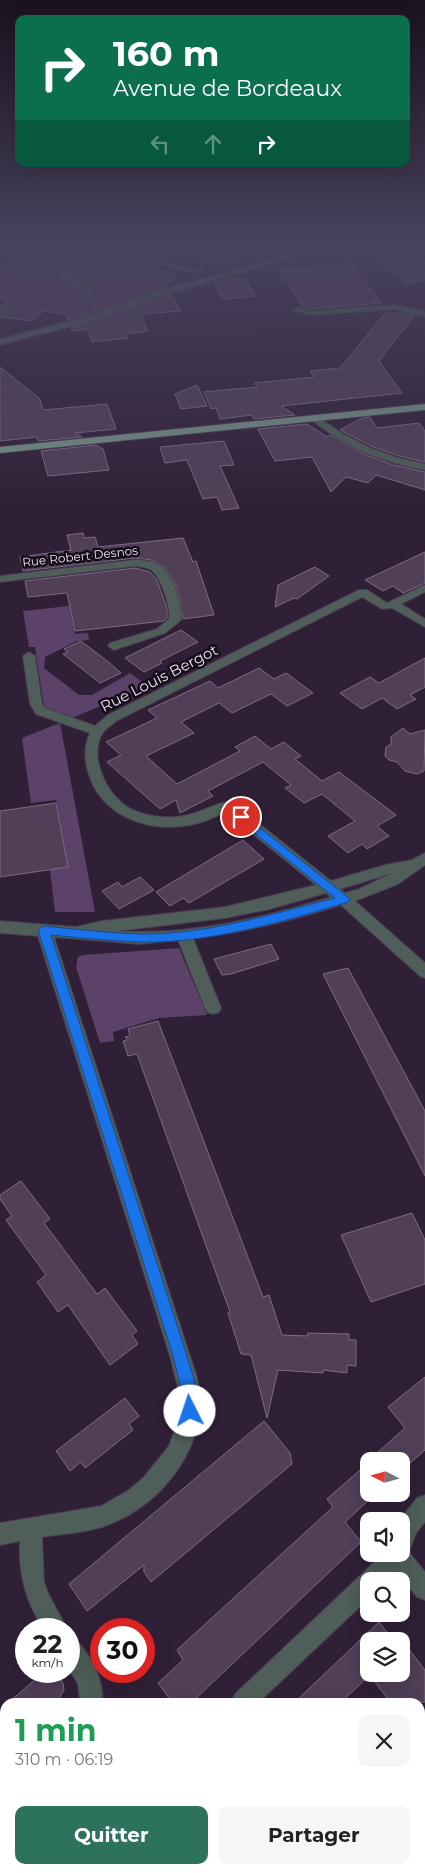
<!DOCTYPE html>
<html lang="fr">
<meta charset="utf-8">
<style>
:root{--surface:#fff;--page:#f6f6f6;--text:#222;--muted:#767676;--accent:#2d725d}
body{margin:0;font-family:Montserrat,sans-serif;background:var(--page);color:var(--text);height:100vh;display:flex;flex-direction:column;font-size:19px;white-space:nowrap}
*{box-sizing:border-box;margin:0}
p{font-size:16px;color:var(--muted)}
.icon{flex:none;width:28px;height:28px;fill:none;stroke:currentColor;stroke-width:2;stroke-linecap:round;stroke-linejoin:round}
.map{position:relative;flex:1;overflow:hidden}
.sheet{position:absolute;left:0px;top:1698px;width:425px;height:176px;display:flex;flex-direction:column;background:var(--surface);border-radius:15px 15px 0 0;box-shadow:0 5px 20px #0002}
.sheet>*{flex:none}
.hud{position:absolute;left:15px;top:15px;width:395px;height:152px;border-radius:10px;box-shadow:0 5px 20px #0002;background:#0b6e4f;color:#fff;overflow:hidden}
.needle{width:32px;rotate:276deg}
.controls{position:absolute;left:360px;top:1452px;display:grid;gap:10px}
.controls a{display:grid;place-items:center;width:50px;height:50px;border-radius:10px;background:var(--surface);box-shadow:0 5px 20px #0002;font-size:25px}
.speed{position:absolute;left:15px;top:1618px;display:flex;gap:10px;font-size:25px;font-weight:700;text-align:center}
.speed>*{display:grid;place-content:center;width:65px;height:65px;border-radius:50%;background:var(--surface);box-shadow:0 5px 20px #0002;line-height:1}
.speed small{font-size:12px;font-weight:400}
.speed .limit{border:8px solid #d22;background:#fff;color:#111}
.pin{position:absolute;display:grid;place-items:center;width:42px;height:42px;color:#fff;margin:-21px;border:2px solid #fff;border-radius:50%;box-shadow:0 1px 5px #0007}
.me{position:absolute;width:55px;margin:-28px;rotate:356deg;stroke-linejoin:round;filter:drop-shadow(0 0 4px #0008)}
.turn{display:flex;align-items:center;gap:18px;height:105px;padding:0 15px;font-size:22px}
.turn .icon{width:65px;height:65px;stroke-width:2.5}
.turn b{display:block;font-size:35px;line-height:42px}
.lanes{display:flex;align-items:center;height:48px;padding:0 15px;background:#0003;justify-content:center;gap:25px;direction:ltr}
.lanes .off{opacity:.35}
.round{display:grid;place-items:center;flex:none;width:52px;height:52px;border-radius:10px;background:var(--page)}
.overview{display:flex;align-items:center;justify-content:space-between;height:85px;padding:0 15px}
h1{font-size:30px;font-weight:700;line-height:38px;color:#1e9e55}
.primary-button{display:flex;gap:10px;margin-top:auto;padding:10px 15px}
.primary-button a{flex:1;height:58px;border-radius:10px;background:var(--accent);color:#fff;font-size:20px;font-weight:700;line-height:58px;text-align:center}
.primary-button a+a{background:var(--page);color:var(--text)}
.map>svg:first-child{display:block}
</style>
<div class="map">
<svg width="425" height="1873" viewBox="0 0 425 1873">
<rect width="100%" height="100%" fill="#302037"/>
<g fill="#5c4168">
<path d="M176 245H310L261 256 208 263Z"/>
<path d="M69 606 75 634 88 633 89 640 77 641 45 657 44 668 79 695H92L130 673 145 684 132 693 72 718 44 707 35 647H29L23 611Z"/>
<path d="M60 723 95 912H55L50 870 68 866 56 800 31 803 22 738Z"/>
<path d="M179 948 207 1015 159 1018 113 1032 114 1041 100 1043 76 967 78 957 83 955Z"/>
</g>
<g fill="#503f57" stroke="#7d6b85">
<path d="M11 245H27L43 261 63 268V278L86 295 92 293V290L73 272 74 269 126 261 153 266 149 268 177 274 165 285 168 287 68 320 66 314 43 311 32 321 0 317 8 310 0 305 7 304 0 298V266L17 263 5 253 17 251Z"/>
<path d="M40 245H123L177 249 166 255 172 256 163 261 126 253 78 261H65L51 254Z"/>
<path d="M398 248 425 269V280L406 283 374 255Z"/>
<path d="M349 261 381 303 312 309 303 307 279 270 323 267 326 268Z"/>
<path d="M232 278 246 280 255 296 223 299 214 282Z"/>
<path d="M172 295 180 311 141 314 147 331 126 334 128 338 92 342 87 329 72 331 71 328Z"/>
<path d="M387 311 391 315 398 312 414 316 379 361 402 393 281 406 295 415 254 419 252 415 220 419 216 408 211 409 204 392 257 387 255 383 314 377 310 371 340 368Z"/>
<path d="M0 367 40 399 43 410 107 404 116 429 75 433 82 437 38 441 37 437 0 441Z"/>
<path d="M197 385 207 406 181 409 175 394Z"/>
<path d="M370 417 377 428 419 423 425 431V462L399 456 371 446 340 430 362 418Z"/>
<path d="M307 424 327 437 330 435 364 454 393 465 425 472V490L376 475 368 483 346 477 331 492 312 457 275 461 258 429Z"/>
<path d="M224 441 234 465 220 466 239 508 222 510 217 497 203 499 187 460 165 463 160 447Z"/>
<path d="M96 445 103 449 109 470 48 476 41 451Z"/>
<path d="M83 533 84 538 95 537 98 547 183 538 193 562 196 561 214 615 183 619 180 598 174 581 165 568 151 560 135 558 23 571 20 557 71 550 67 535Z"/>
<path d="M425 552V583L403 593 393 586 383 591 365 580Z"/>
<path d="M315 567 329 576 297 599 294 598 275 607 278 585Z"/>
<path d="M135 568 150 572 157 580 167 608V618L164 621 75 631 67 593 28 597 25 581Z"/>
<path d="M181 630 198 642 160 661 162 663 144 672 125 658Z"/>
<path d="M81 641 111 664 121 673 100 683 63 654 68 652 64 649Z"/>
<path d="M425 658V687L410 695 416 699 397 709 382 698 362 709 340 693 370 677 379 683Z"/>
<path d="M259 668 274 679 286 673 313 693 287 706 271 694 232 713 219 703 181 722 194 733 146 756 177 784 240 751 235 747 255 736 271 749 284 742 301 756 295 759 322 781 339 772 396 815 377 826 389 836 367 849 362 844 348 853 328 836 355 821 322 794 304 803 285 788 291 785 263 762 208 791 213 796 180 813 176 800 160 809 107 762 121 755 106 742 157 718 148 710 210 681 218 688Z"/>
<path d="M403 728 410 734 425 730 424 771 417 774 405 771 397 762 389 760 385 756 386 747 391 744V737Z"/>
<path d="M56 803 68 867 0 877V811Z"/>
<path d="M243 840 264 859 189 903 183 898 170 906 156 892Z"/>
<path d="M140 877 154 890 119 909 102 891 118 882 122 887Z"/>
<path d="M271 944 279 959 231 974 222 975 214 959Z"/>
<path d="M348 968 425 1111V1176L323 974Z"/>
<path d="M158 1021 263 1297 269 1295 282 1335 307 1336 308 1333 349 1334V1340H356V1366L347 1365V1373L323 1370V1373L278 1370 267 1418 251 1355 241 1354 228 1313 230 1312 137 1054 128 1056 123 1041 127 1040 125 1037 130 1036 128 1029Z"/>
<path d="M21 1181 50 1219 44 1223 97 1294 105 1288 137 1331 132 1335 138 1344 110 1365 68 1305 58 1312 37 1282 46 1275 6 1220 12 1216 0 1199V1195Z"/>
<path d="M412 1213 425 1240V1284L371 1302 341 1235Z"/>
<path d="M425 1377V1450L401 1471V1461H368L405 1428 388 1407Z"/>
<path d="M125 1398 139 1416 129 1424 133 1430 85 1468 81 1462 70 1471 56 1451Z"/>
<path d="M264 1421 290 1453 292 1464 151 1582 144 1572V1565L87 1611 69 1584Z"/>
<path d="M369 1462V1500L345 1522 361 1542 192 1702H172L158 1683 183 1660 177 1650 333 1507 327 1499Z"/>
<path d="M379 1622 394 1641H369V1676L341 1702H295Z"/>
<path d="M401 1639 425 1670V1702H390L369 1674H401Z"/>
<path d="M45 1671H56L63 1683 64 1690 57 1702H9Z"/>
</g>
<g fill="none" stroke-linecap="round" stroke-linejoin="round">
<g stroke="#4a3b51" stroke-width="2">
<g id="minor">
<path d="M29 245H37L50 256 65 263H78L126 255 204 271 200 273 126 259 72 267 71 273 91 291 87 293 64 276 65 267 44 260Z"/>
<path d="M322 245H334L165 295 84 323 0 345V339L78 319 159 291Z"/>
<path d="M397 245H405L425 261V267Z"/>
<path d="M395 305 425 312V317L395 309 312 315 292 310 296 308 312 311Z"/>
<path d="M0 307 6 311 0 314Z"/>
<path d="M315 415 343 434 370 448 398 458 425 464V470C382 462 346 448 312 420V416Z"/>
<path d="M135 560C143 560 152 561 159 565 173 574 183 604 181 620L165 633 114 650 108 646 110 643 157 629 169 619C171 607 161 577 151 570 146 567 141 567 135 566L0 582V576Z"/>
<path d="M425 585V592L401 604 425 619V627L392 608 382 609 362 597 116 721C112 725 105 729 102 734 90 756 104 788 122 803 131 811 142 814 154 816 188 821 198 810 228 801L233 803 331 881 385 865 412 860 425 853V865L398 884 355 901 425 963V978L420 976 341 905C292 920 244 933 193 938L221 1008 219 1012 213 1014 207 1012 205 1008 178 940 140 944 54 937 190 1356C194 1369 200 1383 200 1397 202 1456 156 1509 102 1527 83 1533 61 1534 42 1537L44 1582 49 1595 67 1629H43C26 1601 18 1574 20 1541L0 1545V1523L101 1506 129 1490 144 1477 169 1446 179 1417V1392L170 1356 38 936 0 933V921L76 927 102 921 225 907 316 885 226 812C214 817 203 823 190 825 153 832 111 820 93 785 85 768 82 750 90 733L36 714 30 704 23 656 29 652 35 656 42 704 45 708 95 726 108 715 359 590H367L387 603ZM393 873 359 889 345 893 340 889ZM326 893 331 897C262 918 189 936 117 931L225 918 270 909Z"/>
<path d="M425 1495V1522L416 1533 409 1552 425 1572V1600L417 1597 396 1571 386 1581H369V1598L259 1702H232L235 1694 383 1554H401V1521H399L417 1498Z"/>
<path d="M69 1638C88 1644 105 1683 102 1702H80L78 1684 69 1669Z"/>
<path d="M5 1783V1809L0 1811V1785Z"/>
<path d="M290 1869H317L319 1873H292Z"/>
</g>
</g>
<g stroke="#4a3b51" stroke-width="2">
<path id="major" d="M425 404V410L0 453V447Z"/>
</g>
<use href="#minor" fill="#4f5e58" fill-rule="evenodd"/>
<use href="#major" fill="#759387" fill-rule="evenodd"/>
</g>
<linearGradient id="sky" x2="0" y2="1"><stop stop-color="#1a121e"/><stop offset="0.48" stop-color="#48425e"/><stop offset="1" stop-color="#48425e" stop-opacity="0"/></linearGradient>
<rect width="425" height="508" fill="url(#sky)"/>
<path fill="#1a73e8" stroke="#114b97" d="M241 813 348 897 350 900 348 902C284 922 205 944 139 942 110 941 80 938 51 935L187 1356C192 1374 202 1399 195 1416L190 1418 184 1416 182 1411 180 1384 173 1356 38 930 44 926C75 929 108 933 139 934 206 935 271 914 335 898L237 819 236 817Z"/>
<g text-anchor="middle" dominant-baseline="central" stroke-width="5" stroke-linejoin="round" paint-order="stroke">
<g font-size="12" fill="#ebe0f0" stroke="#150d18">
<text transform="translate(80 556) rotate(-6)">Rue Robert Desnos</text>
</g>
<g font-size="15" fill="#ebe0f0" stroke="#150d18">
<text transform="translate(159 678) rotate(-27)">Rue Louis Bergot</text>
</g>
</g>
</svg>
<div class="controls">
<a><svg class="needle" viewBox="-14 -14 28 28"><path d="M0-13l5 13h-10z" fill="#e53935"/><path d="M0 13l5-13h-10z" fill="#767676"/></svg></a>
<a><svg class="icon" aria-label="sound" viewBox="0 0 24 24"><path d="M4 9h4l5-4v14l-5-4H4zM17 9q2 3 0 6"/></svg></a>
<a><svg class="icon" aria-label="search" viewBox="0 0 24 24"><circle cx="10" cy="10" r="6"/><path d="M15 15l6 6"/></svg></a>
<a><svg class="icon" aria-label="layers" viewBox="0 0 24 24"><path d="M12 4l9 5-9 5-9-5zM3 14l9 5 9-5"/></svg></a>
</div>
<div class="speed"><div>22<small>km/h</small></div><div class="limit">30</div></div>
<div class="pin" style="left:241px;top:817px;background:#d93025"><svg class="icon" aria-label="arrive" viewBox="0 0 24 24"><path d="M6 21V4h12l-3 4 3 4H6"/></svg></div>
<svg class="me" style="left:190px;top:1411px" viewBox="-20 -20 40 40"><circle r="19" fill="#fff"/><path d="M0-13L10 11 0 6-10 11z" fill="#1a73e8"/></svg>
<div class="hud">
<div class="turn"><svg class="icon" aria-label="right" viewBox="0 0 24 24"><path d="M7 20v-9h11M14 6l5 5-5 5"/></svg><div><b>160 m</b>Avenue de Bordeaux</div></div>
<div class="lanes"><svg class="icon off" aria-label="left" viewBox="0 0 24 24"><path d="M17 20v-9H6M10 6l-5 5 5 5"/></svg><svg class="icon off" aria-label="ahead" viewBox="0 0 24 24"><path d="M12 20V5M6 11l6-6 6 6"/></svg><svg class="icon" aria-label="right" viewBox="0 0 24 24"><path d="M7 20v-9h11M14 6l5 5-5 5"/></svg></div>
</div>
<section class="sheet">
<div class="overview"><div><h1>1 min</h1><p>310 m · 06:19</p></div><a class="round"><svg class="icon" aria-label="close" viewBox="0 0 24 24"><path d="M6 6l12 12M18 6L6 18"/></svg></a></div>
<div class="primary-button"><a>Quitter</a><a>Partager</a></div>
</section>
</div>
